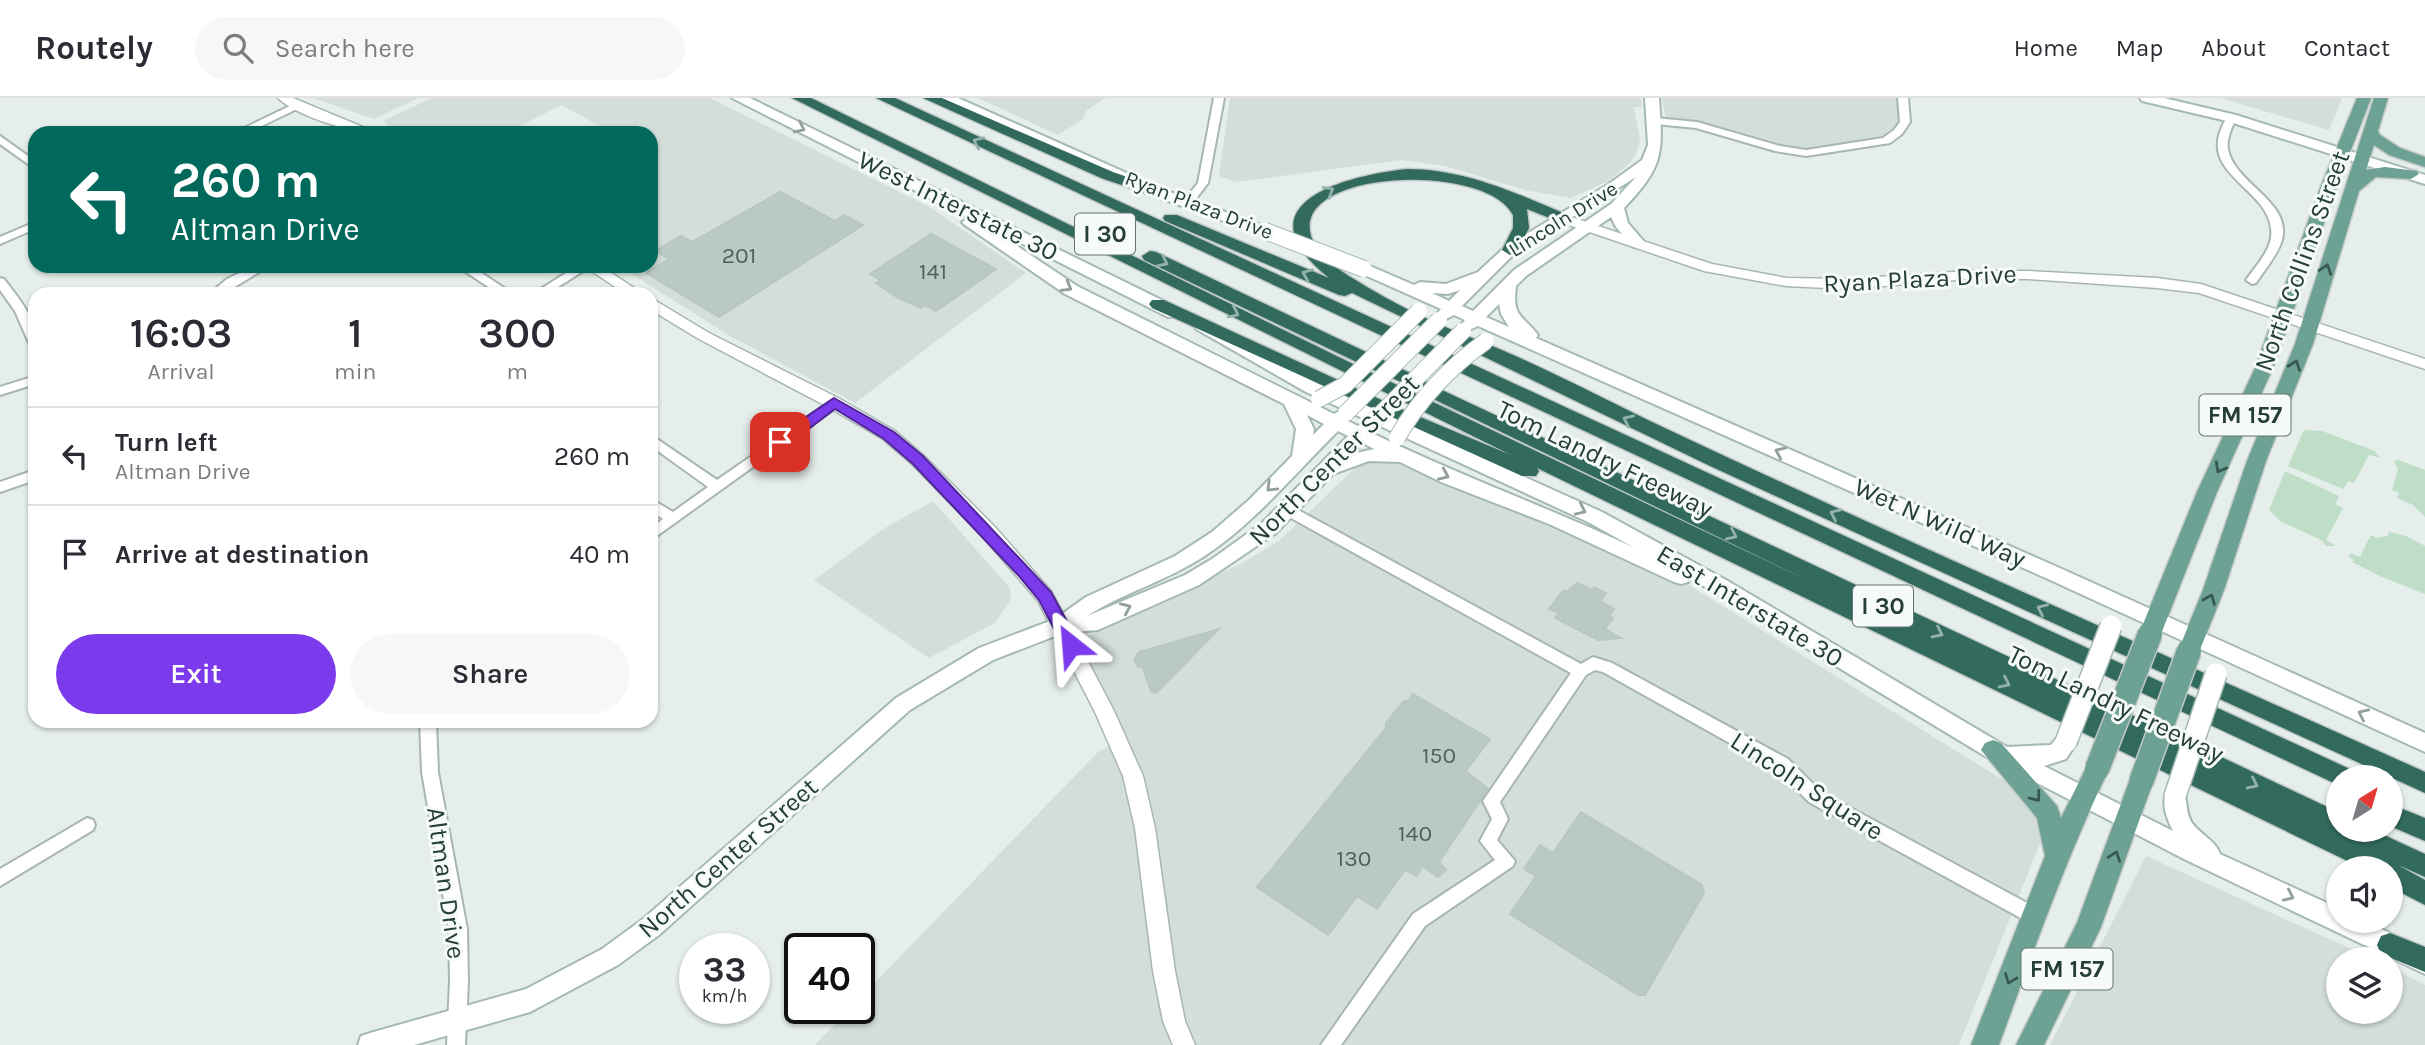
<!DOCTYPE html>
<style>
:root{--surface:#fff;--page:#f7f7f7;--text:#2b2b33;--muted:#7c7c81;--line:#e1e1e2;--accent:#7c3aed}
body{margin:0;font-family:Karla,sans-serif;background:var(--page);color:var(--text);height:100vh;display:flex;flex-direction:column;font-size:26px;white-space:nowrap}
*{box-sizing:border-box;margin:0}
p{font-size:23px;color:var(--muted)}
.icon{flex:none;width:38px;height:38px;fill:none;stroke:currentColor;stroke-width:2;stroke-linecap:round;stroke-linejoin:round}
.map{position:relative;flex:1;overflow:hidden}
.details{position:absolute;left:28px;top:189px;width:630px;height:441px;display:flex;flex-direction:column;background:var(--surface);border-radius:21px;box-shadow:0 2px 5px #0004}
.details>*{flex:none}
.guide{position:absolute;left:28px;top:28px;width:630px;height:147px;border-radius:21px;box-shadow:0 2px 5px #0004;background:#00695c;color:#fff;overflow:hidden}
.needle{width:46px;rotate:37deg}
.controls{position:absolute;left:2326px;top:667px;display:grid;gap:14px}
.controls a{display:grid;place-items:center;width:77px;height:77px;border-radius:50%;background:var(--surface);box-shadow:0 2px 5px #0004;font-size:35px}
.speed{position:absolute;left:679px;top:835px;display:flex;gap:14px;font-size:35px;font-weight:700;text-align:center}
.speed>*{display:grid;place-content:center;width:91px;height:91px;border-radius:50%;background:var(--surface);box-shadow:0 2px 5px #0004;line-height:1}
.speed small{font-size:18px;font-weight:400}
.speed .limit{border:4px solid #111;border-radius:10px;background:#fff;color:#111}
.pin{position:absolute;display:grid;place-items:center;width:60px;height:60px;color:#fff;margin:-30px;border-radius:14px;box-shadow:0 4px 10px #0006}
.me{position:absolute;width:77px;margin:-38px;rotate:332deg;stroke-linejoin:round;filter:drop-shadow(0 0 5px #0008)}
.turn{display:flex;align-items:center;gap:24px;height:147px;padding:0 28px;font-size:32px}
.turn .icon{width:91px;height:91px;stroke-width:2.5}
.turn b{display:block;font-size:49px;line-height:60px}
.eta{display:flex;justify-content:space-evenly;align-items:center;height:119px;text-align:center}
.eta b{font-size:42px;font-weight:600;line-height:49px}
.action{display:flex;gap:14px;margin-top:auto;padding:14px 28px}
.action a{flex:1;height:80px;border-radius:42px;background:var(--accent);color:#fff;font-size:28px;font-weight:600;line-height:80px;text-align:center}
.action a+a{background:var(--page);color:var(--text)}
ul{padding:0;list-style:none}
li{display:flex;align-items:center;gap:21px;height:98px;padding:0 28px;border-top:2px solid var(--line)}
li div{flex:1}
li b{display:block;font-size:26px}
li em{font-style:normal}
header{display:flex;align-items:center;gap:42px;box-sizing:border-box;height:98px;padding:0 35px;background:var(--surface);border-bottom:2px solid var(--line)}
header strong{font-size:33px}
nav{display:flex;gap:38px;margin-inline-start:auto;font-size:24px}
.search{width:490px;height:63px;background:var(--page);display:flex;align-items:center;gap:18px;box-sizing:border-box;padding:0 24px;border-radius:38px;color:var(--muted);font-size:26px}
.map>svg:first-child{display:block}
</style>
<header>
<strong>Routely</strong>
<div class="search"><svg class="icon" aria-label="search" viewBox="0 0 24 24"><circle cx="10" cy="10" r="6"/><path d="M15 15l6 6"/></svg>Search here</div>
<nav><a>Home</a><a>Map</a><a>About</a><a>Contact</a></nav>
</header>
<div class="map">
<svg width="2425" height="947" viewBox="0 0 2425 947">
<rect width="100%" height="100%" fill="#e5eeea"/>
<g fill="#d3ded9">
<path d="M313 0H418L374 21Z"/>
<path d="M432 0H710L928 108 1026 175 855 305 730 238 619 168H651V35H613L561 7 507 35H398L383 23Z"/>
<path d="M978 0H1105L1086 13 1083 21 1058 37Z"/>
<path d="M1230 0H1641L1642 9H1634L1640 43 1636 56 1629 66 1609 83 1571 100 1525 92 1445 68 1401 62 1236 84 1219 78Z"/>
<path d="M1662 0H1905L1909 22 1901 38 1884 47 1820 58H1797L1694 30 1667 27Z"/>
<path d="M2220 0H2342L2329 32Z"/>
<path d="M1378 362 1402 363 1634 453 2053 713 1959 947H815L851 910H859V901L1098 654 1123 641 1073 545 1242 465 1279 443 1358 367Z"/>
<path d="M933 403 1010 490 1011 501 995 525 929 560 814 482 885 430Z"/>
<path d="M2146 758 2373 861H2338V914H2390L2391 869 2425 887V947H2050Z"/>
</g>
<g fill="#bfdec7">
<path d="M2304 332 2322 333 2375 353 2380 360 2369 357 2354 385 2348 383 2343 391 2288 368Z"/>
<path d="M2398 362 2425 372V419L2413 407 2397 400 2399 395 2392 392 2398 371 2394 363Z"/>
<path d="M2285 373 2339 398 2335 406 2343 410 2326 442 2336 448H2326L2321 442 2280 423 2269 412Z"/>
<path d="M2389 434 2406 438 2425 448V496L2382 479 2352 464 2354 462 2348 458 2351 455 2360 459 2371 437 2376 440 2388 438Z"/>
</g>
<g fill="#bbc9c3" stroke="#b8c7c1" stroke-width="2">
<path d="M780 94 835 123 844 117 863 127 719 219 646 175 669 161 655 153 681 138 692 144Z"/>
<path d="M931 136 996 171 936 213 925 207 921 210 897 199 876 185 880 182 870 176Z"/>
<path d="M1577 485 1592 492 1594 489 1606 495 1600 503 1614 511 1609 518 1613 520 1605 531 1621 540 1598 542 1555 520 1559 515 1549 511 1563 493 1567 494Z"/>
<path d="M1219 531 1156 595 1151 593 1142 568 1138 569 1134 562 1139 554Z"/>
<path d="M1413 596 1490 641 1466 673 1488 691 1439 764 1446 772 1438 779 1422 768 1417 778 1405 772 1377 811 1357 798 1328 837 1257 789 1386 630V625L1404 603 1407 604Z"/>
<path d="M1581 714 1702 787 1704 795 1645 897H1638L1510 816 1536 778 1524 771 1540 747 1553 755Z"/>
</g>
<g fill="none" stroke-linecap="round" stroke-linejoin="round">
<g stroke="#a8b6b1" stroke-width="4">
<g id="minor">
<path d="M1214 0H1224L1208 85 1191 107H1183L1182 105 1198 85Z"/>
<path d="M1898 0H1908L1910 24 1902 36 1890 45 1806 58 1775 53 1696 30 1655 26 1650 23 1655 20 1697 24 1780 48 1806 52 1883 40 1894 32 1900 24Z"/>
<path d="M294 6 303 8 247 35H234Z"/>
<path d="M2231 17 2236 20C2232 30 2226 41 2228 51 2234 86 2292 103 2282 142 2277 158 2265 171 2256 185L2252 186 2246 182C2257 166 2274 150 2271 130 2267 92 2205 77 2220 34 2223 27 2225 20 2231 17Z"/>
<path d="M0 38 35 63V71L0 46Z"/>
<path d="M35 124V131L0 146V139Z"/>
<path d="M254 168H269L223 196H209L227 181Z"/>
<path d="M457 168H471L513 196H499Z"/>
<path d="M577 168H591L547 196H533Z"/>
<path d="M0 180 4 181C22 205 35 217 35 249L29 245 15 213 0 192Z"/>
<path d="M35 278V286L0 297V289Z"/>
<path d="M834 301 840 305 838 308 651 442V430L663 421 651 413V401L673 414 708 389 651 348V337L717 382Z"/>
<path d="M35 372V382L0 394V384Z"/>
<path d="M1287 406 1581 566 1593 559 1612 565 1788 661 1821 694 2040 812 2043 818 2040 824 2034 826 2028 824 1809 704 1776 671 1603 574 1595 572 1586 577 1500 704 1508 721 1497 742 1515 763 1513 768 1425 828 1341 947H1321L1413 816 1495 762 1480 743 1492 721 1483 703 1571 575 1282 415 1280 411Z"/>
<path d="M420 623H436L438 674 467 831 468 883 465 947H447L450 883 449 831 422 674Z"/>
<path d="M87 720 93 722 95 727 93 732 0 788V771Z"/>
</g>
</g>
<g stroke="#a8b6b1" stroke-width="3">
<g id="tertiary">
<path d="M278 0H293L377 35C352 35 296 18 278 0Z"/>
<path d="M1562 116 1712 166 1786 180 1847 181 1968 173H2028L2157 180 2201 186 2425 261V271L2199 195 2157 190 2028 181H1968L1847 191 1786 188 1704 173 1557 123V117Z"/>
<path d="M584 168H601L643 196H626Z"/>
<path d="M651 200 709 235 840 301 895 333 924 358 995 429 1051 493 1114 613 1143 678 1155 730 1175 873 1185 923 1195 947H1173L1163 923 1153 873 1135 730 1123 678 1095 614 1038 503 983 439 912 366 883 341 828 309 699 241 651 212Z"/>
</g>
</g>
<g stroke="#a4b9b2" stroke-width="4">
<g id="secondary">
<path d="M732 0H750L1180 211 1182 215 1180 219H1168L987 128 1077 188 1334 316 1343 311 1306 294 1196 231 1204 226 1210 227 1318 286 1602 414 1726 482 2007 649 2051 647C2058 638 2062 633 2074 638L2077 644 2066 661 2044 668 2173 733C2166 719 2161 705 2167 691L2175 688 2183 691C2188 702 2185 715 2192 725 2201 737 2216 743 2220 756L2338 810V822H2364L2425 853V876L2186 762 1985 658 1690 480 1688 484 1681 486 1674 484 1549 426 1441 384 1400 364 1369 363 1333 376 1276 435 1199 487 1098 532 1063 535 993 562 910 612 659 837 618 867 530 914 414 947H358L361 938 370 935 526 891 602 851 643 821 896 600 979 550 1055 521 1086 499 1175 458 1212 434 1250 401 1292 358 1296 331 1284 306 1065 196 965 127 962 124 969 120ZM1351 315 1367 322 1358 328 1348 323ZM1307 317 1324 326 1313 337 1314 331ZM1378 327 1588 424 1633 449C1547 409 1458 377 1372 335ZM1338 333 1348 338 1262 425 1212 461 1185 477 1087 518C1125 494 1169 482 1206 457 1257 423 1295 375 1338 333ZM1363 345 1374 351 1352 356Z"/>
<path d="M940 0H958L1167 93 1270 130 1273 133 1270 136H1260L1157 99Z"/>
<path d="M1645 0H1659C1663 56 1664 68 1624 110L1628 125 1646 146 1643 149H1633L1616 129 1611 119 1526 178 1516 188C1512 220 1522 216 1538 237L1536 240 2062 471 2425 635V654L2048 481 1478 228 1469 232 1463 231 1461 227 1465 222 1454 217 1444 222 1438 221 1436 217 1441 211 1358 174 1356 171 1358 168H1370L1414 187 1420 184 1446 186 1478 174 1505 149 1606 88 1642 62 1648 47ZM1636 79 1611 106 1514 172 1473 213 1462 208 1515 155ZM1460 192 1449 203 1432 195 1448 196ZM1499 206 1501 216 1509 229 1486 219Z"/>
<path d="M2140 0H2164L2236 17 2425 77V86L2227 23 2142 3Z"/>
</g>
</g>
<g stroke="#c2c9c7" stroke-width="3">
<g id="primary">
<path d="M2357 0H2371L2337 88 2273 270 2217 394 2161 536 2158 542 2150 545 2142 542 2139 536 2197 394 2255 270 2321 88Z"/>
<path d="M2374 0H2388L2378 33 2380 37 2400 50 2425 59V69L2389 57 2374 47 2366 72 2385 69 2417 73 2419 76 2411 81 2376 79 2359 93 2313 246 2266 363 2224 492 2197 559 2189 562 2181 559 2178 553 2203 492 2247 363 2295 246Z"/>
<path d="M1993 642 2001 645 2057 708 2061 720 2089 664 2097 661 2105 664 2109 671C2066 760 2033 854 1999 947H1971L2045 758 2037 720 1981 652 1985 645Z"/>
<path d="M2141 674 2149 677 2153 684 2101 829 2044 947H2016L2077 825 2129 684 2133 677Z"/>
</g>
</g>
<g stroke="#c2c9c7" stroke-width="3">
<g id="motorway">
<path d="M792 0H811L1349 264 1815 486 1421 295 1419 292 1367 269 1144 162 1142 158 1150 153 1156 154 1425 282 1427 285 2338 714V732H2373L2425 756V779L2398 767 2425 782V807L2390 789V770H2362L1537 370 1539 373 1536 378H1522L1152 210 1149 206 1152 202H1164L1401 311 1511 357Z"/>
<path d="M876 0H895L2352 672 2356 679H2338V687L2336 686Z"/>
<path d="M923 0H942L1113 74 1168 93 1170 96 1162 101 1101 80Z"/>
<path d="M1407 71C1464 71 1516 95 1568 117L1570 120 1562 125 1527 111 1529 130 1516 156 1510 157 1502 152 1513 130V117C1486 65 1301 71 1310 133 1313 154 1337 171 1354 181 1392 205 1439 228 1480 243 1543 268 1607 303 1669 332 1919 450 2173 560 2425 674V695L1710 368 1352 195 1345 198 1339 197 1165 123 1163 120 1165 117H1177L1329 180C1238 107 1342 78 1407 71Z"/>
<path d="M2390 706 2425 720V743L2390 728Z"/>
<path d="M2390 835 2425 849V874L2381 856 2377 847 2381 838Z"/>
</g>
</g>
<use href="#minor" fill="#fff" fill-rule="evenodd"/>
<use href="#tertiary" fill="#fff" fill-rule="evenodd"/>
<use href="#secondary" fill="#fff" fill-rule="evenodd"/>
<use href="#primary" fill="#6ca193" fill-rule="evenodd"/>
<use href="#motorway" fill="#326b5e" fill-rule="evenodd"/>
<g stroke="#a4b9b2" stroke-width="18" stroke-linecap="butt">
<g id="secondary-bridge-far1">
<path d="M1265 133 1364 171"/>
<path d="M1319 301 1345 287 1419 213"/>
<path d="M1346 315 1439 222"/>
<path d="M1370 327 1463 233"/>
<path d="M1397 340C1418 302 1451 268 1486 243"/>
</g>
</g>
<g stroke="#a4b9b2" stroke-width="24" stroke-linecap="butt">
<g id="secondary-bridge">
<path d="M2066 644 2111 528"/>
<path d="M2175 698 2216 576"/>
</g>
</g>
<g stroke="#c2c9c7" stroke-width="27" stroke-linecap="butt">
<g id="primary-bridge">
<path d="M2097 671 2150 536"/>
<path d="M2141 684 2189 553"/>
</g>
</g>
<use href="#secondary-bridge-far1" stroke="#fff" stroke-width="16"/>
<use href="#secondary-bridge" stroke="#fff" stroke-width="21"/>
<use href="#primary-bridge" stroke="#6ca193" stroke-width="24"/>
</g>
<defs><path id="oneway-chevron" d="M-2-3.5L2.5 0L-2 3.5" fill="none" stroke-width="1.6" stroke-linecap="round" stroke-linejoin="round" transform="scale(1.75)"/></defs>
<g stroke="#929f9c">
<use href="#oneway-chevron" transform="translate(800 30) rotate(26)"/>
<use href="#oneway-chevron" transform="translate(1067 189) rotate(31)"/>
<use href="#oneway-chevron" transform="translate(1780 354) rotate(-156)"/>
<use href="#oneway-chevron" transform="translate(1444 377) rotate(24)"/>
<use href="#oneway-chevron" transform="translate(1271 389) rotate(136)"/>
<use href="#oneway-chevron" transform="translate(1581 412) rotate(25)"/>
<use href="#oneway-chevron" transform="translate(1126 510) rotate(-24)"/>
<use href="#oneway-chevron" transform="translate(2363 616) rotate(-155)"/>
<use href="#oneway-chevron" transform="translate(2289 798) rotate(25)"/>
</g>
<g stroke="#94b2ab">
<use href="#oneway-chevron" transform="translate(978 44) rotate(-155)"/>
<use href="#oneway-chevron" transform="translate(1329 93) rotate(-30)"/>
<use href="#oneway-chevron" transform="translate(1163 164) rotate(26)"/>
<use href="#oneway-chevron" transform="translate(1307 176) rotate(-157)"/>
<use href="#oneway-chevron" transform="translate(1234 215) rotate(26)"/>
<use href="#oneway-chevron" transform="translate(1628 322) rotate(-155)"/>
<use href="#oneway-chevron" transform="translate(1835 416) rotate(-155)"/>
<use href="#oneway-chevron" transform="translate(1732 437) rotate(26)"/>
<use href="#oneway-chevron" transform="translate(2042 511) rotate(-155)"/>
<use href="#oneway-chevron" transform="translate(1938 535) rotate(26)"/>
<use href="#oneway-chevron" transform="translate(2005 585) rotate(26)"/>
<use href="#oneway-chevron" transform="translate(2253 686) rotate(26)"/>
</g>
<g stroke="#37584f">
<use href="#oneway-chevron" transform="translate(2326 171) rotate(-72)"/>
<use href="#oneway-chevron" transform="translate(2295 267) rotate(-70)"/>
<use href="#oneway-chevron" transform="translate(2220 370) rotate(119)"/>
<use href="#oneway-chevron" transform="translate(2210 501) rotate(-69)"/>
<use href="#oneway-chevron" transform="translate(2036 699) rotate(52)"/>
<use href="#oneway-chevron" transform="translate(2115 758) rotate(-71)"/>
<use href="#oneway-chevron" transform="translate(2010 881) rotate(111)"/>
</g>
<path fill="#7c3aed" stroke="#51269a" stroke-width="2" d="M834 300 894 334 923 358 1051 494 1080 547 1077 552H1065L1039 502 1019 478 913 366 884 341 835 311 786 348H775L773 344 775 340Z"/>
<g text-anchor="middle" dominant-baseline="central" stroke-width="6" stroke-linejoin="round" paint-order="stroke">
<g font-size="21" fill="#253f38" stroke="#f6faf8">
<text transform="translate(1199 107) rotate(21)">Ryan Plaza Drive</text>
<text transform="translate(1563 121) rotate(-32)">Lincoln Drive</text>
</g>
<g font-size="23" fill="#4a625b">
<text x="739" y="157">201</text>
<text x="933" y="173">141</text>
<text x="1439" y="657">150</text>
<text x="1415" y="735">140</text>
<text x="1354" y="760">130</text>
</g>
<g fill="#f6faf8" stroke="#647772" stroke-width="2">
<rect x="1075" y="115.5" width="60" height="41" rx="5"/>
<rect x="2199.5" y="296.5" width="91" height="41" rx="5"/>
<rect x="1853" y="487.5" width="60" height="41" rx="5"/>
<rect x="2021.5" y="850.5" width="91" height="41" rx="5"/>
</g>
<g font-size="24" font-weight="bold" fill="#253f38">
<text x="1105" y="136">I 30</text>
<text x="2245" y="317">FM 157</text>
<text x="1883" y="508">I 30</text>
<text x="2067" y="871">FM 157</text>
</g>
<g font-size="26" fill="#253f38" stroke="#f6faf8">
<text transform="translate(958 108) rotate(26)">West Interstate 30</text>
<text transform="translate(2302 163) rotate(-70)">North Collins Street</text>
<text transform="translate(1920 181) rotate(-3)">Ryan Plaza Drive</text>
<text transform="translate(1605 361) rotate(26)">Tom Landry Freeway</text>
<text transform="translate(1334 362) rotate(-45)">North Center Street</text>
<text transform="translate(1940 425) rotate(24)">Wet N Wild Way</text>
<text transform="translate(1750 508) rotate(31)">East Interstate 30</text>
<text transform="translate(2116 606) rotate(26)">Tom Landry Freeway</text>
<text transform="translate(1807 688) rotate(33)">Lincoln Square</text>
<text transform="translate(728 760) rotate(-41)">North Center Street</text>
<text transform="translate(446 785) rotate(82)">Altman Drive</text>
</g>
</g>
</svg>
<div class="controls">
<a><svg class="needle" viewBox="-14 -14 28 28"><path d="M0-13l5 13h-10z" fill="#e53935"/><path d="M0 13l5-13h-10z" fill="#7c7c81"/></svg></a>
<a><svg class="icon" aria-label="sound" viewBox="0 0 24 24"><path d="M4 9h4l5-4v14l-5-4H4zM17 9q2 3 0 6"/></svg></a>
<a><svg class="icon" aria-label="layers" viewBox="0 0 24 24"><path d="M12 4l9 5-9 5-9-5zM3 14l9 5 9-5"/></svg></a>
</div>
<div class="speed"><div>33<small>km/h</small></div><div class="limit">40</div></div>
<div class="pin" style="left:780px;top:344px;background:#d93025"><svg class="icon" aria-label="arrive" viewBox="0 0 24 24"><path d="M6 21V4h12l-3 4 3 4H6"/></svg></div>
<svg class="me" style="left:1071px;top:547px" viewBox="-20 -20 40 40"><path d="M0-17L14 15 0 8-14 15z" fill="#7c3aed" stroke="#fff" stroke-width="4"/></svg>
<div class="guide">
<div class="turn"><svg class="icon" aria-label="left" viewBox="0 0 24 24"><path d="M17 20v-9H6M10 6l-5 5 5 5"/></svg><div><b>260 m</b>Altman Drive</div></div>
</div>
<section class="details">
<div class="eta">
<div><b>16:03</b><p>Arrival</p></div>
<div><b>1</b><p>min</p></div>
<div><b>300</b><p>m</p></div>
</div>
<ul>
<li><svg class="icon" aria-label="left" viewBox="0 0 24 24"><path d="M17 20v-9H6M10 6l-5 5 5 5"/></svg><div><b>Turn left</b><p>Altman Drive</p></div><em>260 m</em></li>
<li><svg class="icon" aria-label="arrive" viewBox="0 0 24 24"><path d="M6 21V4h12l-3 4 3 4H6"/></svg><div><b>Arrive at destination</b></div><em>40 m</em></li>
</ul>
<div class="action"><a>Exit</a><a>Share</a></div>
</section>
</div>
